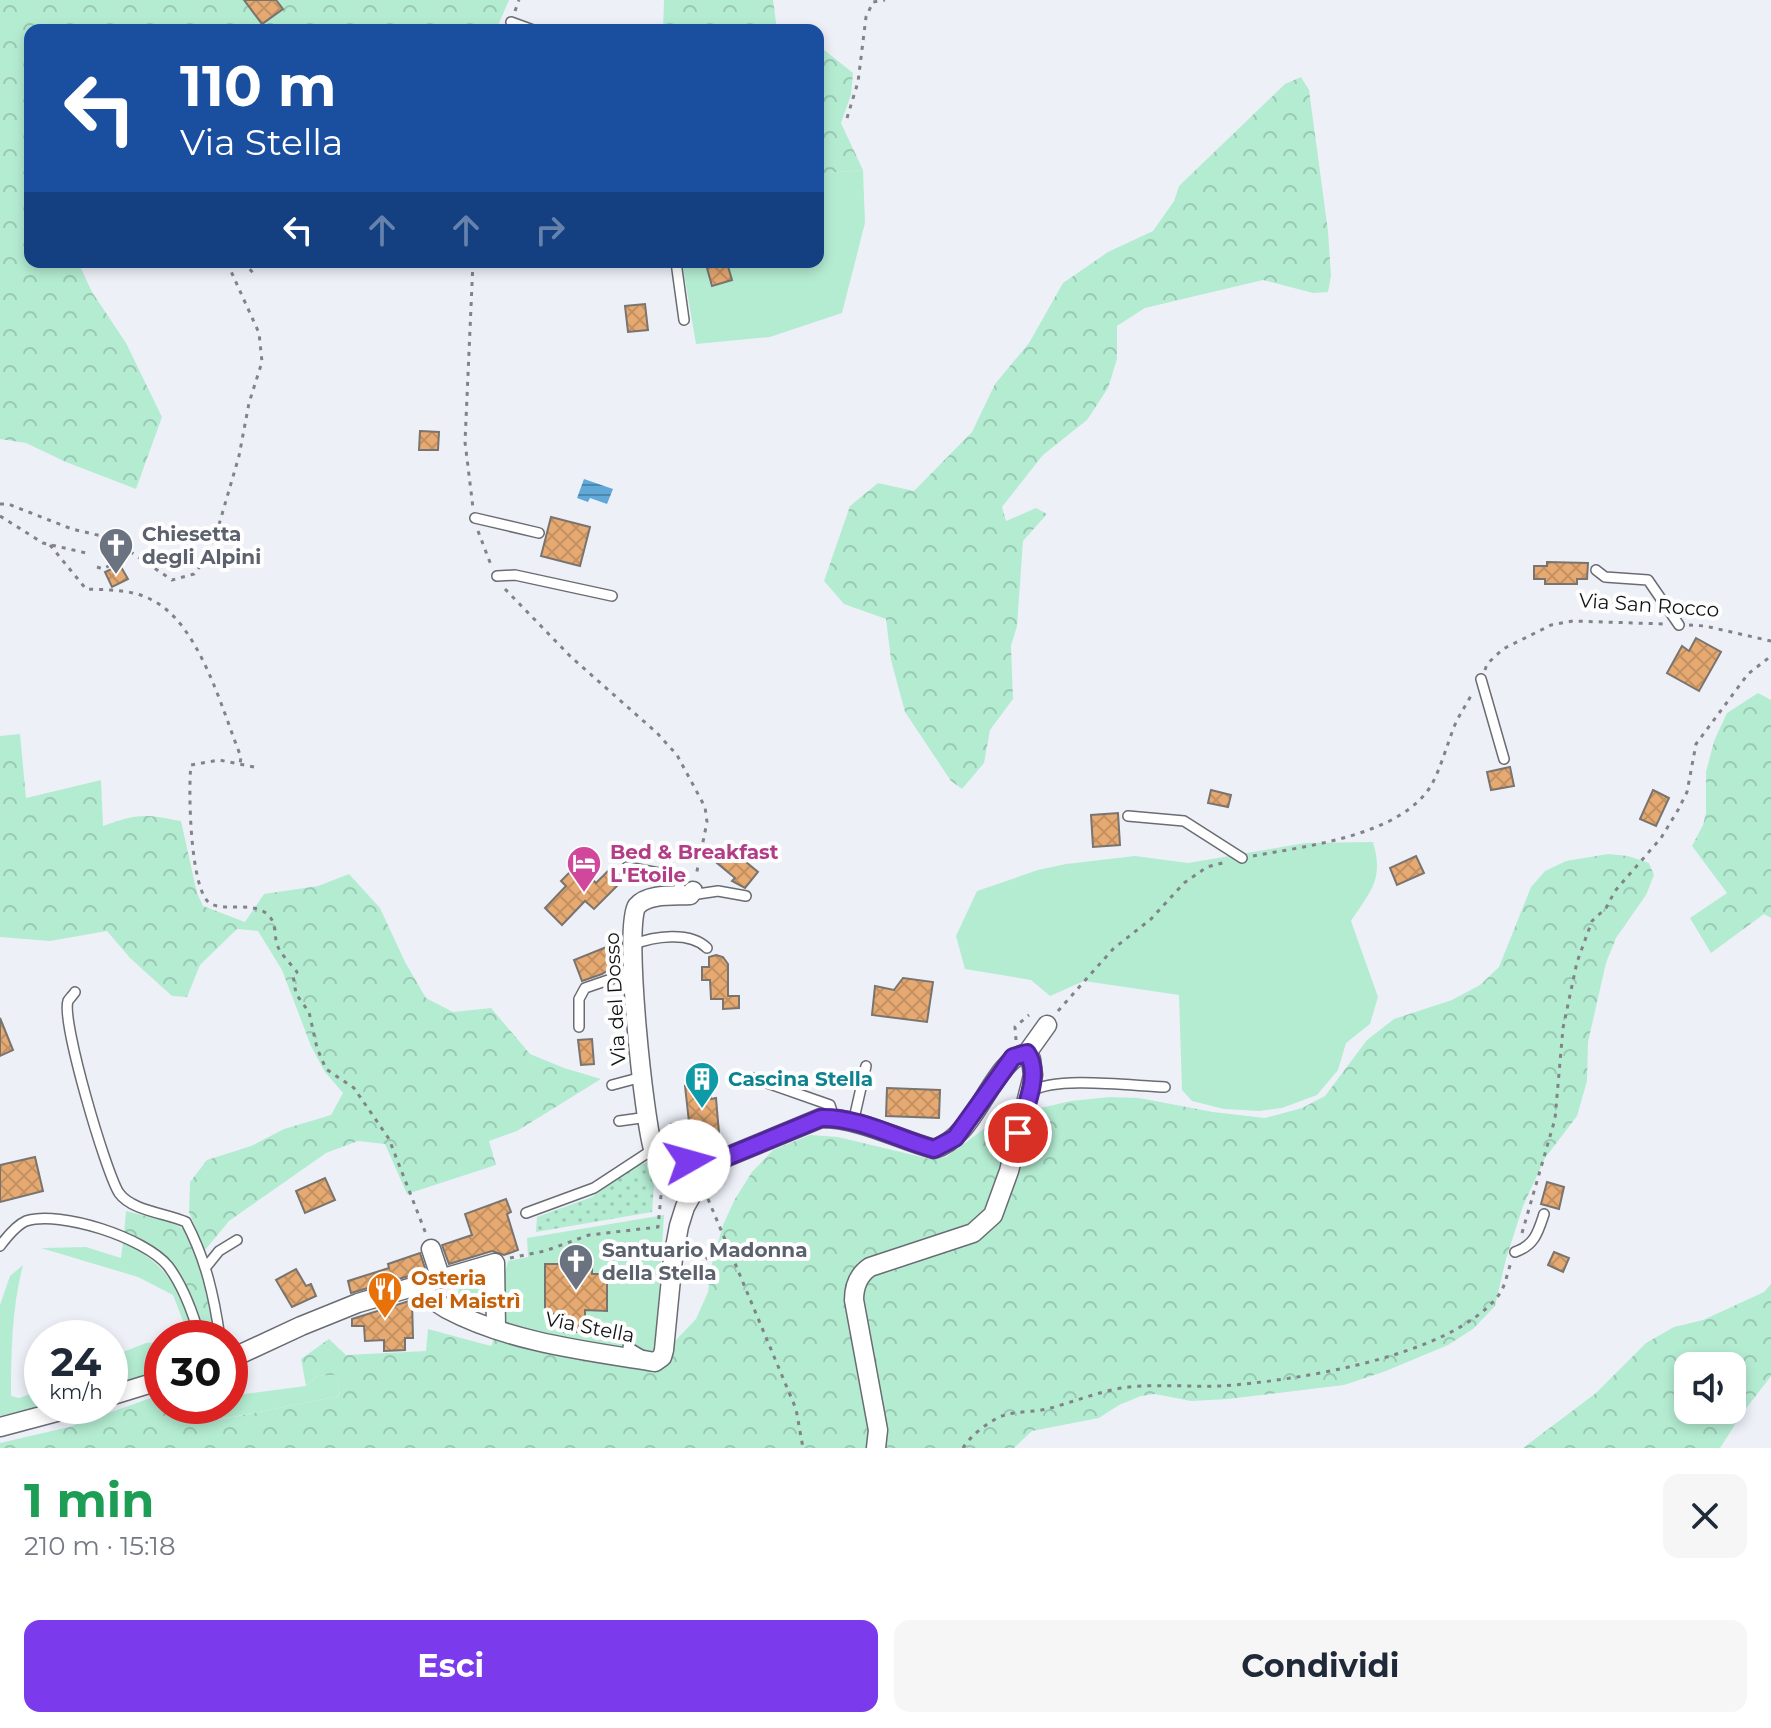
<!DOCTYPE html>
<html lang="it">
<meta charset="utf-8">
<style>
:root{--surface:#fff;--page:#f6f6f7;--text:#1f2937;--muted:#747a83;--accent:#7c3aed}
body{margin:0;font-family:Montserrat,sans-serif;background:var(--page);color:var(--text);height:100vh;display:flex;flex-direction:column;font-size:30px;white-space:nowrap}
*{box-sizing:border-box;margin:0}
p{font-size:26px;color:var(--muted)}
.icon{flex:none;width:44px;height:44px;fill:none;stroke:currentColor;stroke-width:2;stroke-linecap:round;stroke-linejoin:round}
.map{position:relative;height:1448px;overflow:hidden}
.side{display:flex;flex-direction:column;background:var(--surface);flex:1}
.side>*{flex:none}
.hud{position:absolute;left:24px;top:24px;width:800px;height:244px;border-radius:16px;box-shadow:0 4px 12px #0003;background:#1a4fa0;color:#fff;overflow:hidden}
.fabs{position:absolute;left:1674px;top:1352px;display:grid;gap:16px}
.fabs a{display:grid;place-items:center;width:72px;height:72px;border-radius:16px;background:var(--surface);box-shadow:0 4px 12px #0003;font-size:40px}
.speed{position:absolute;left:24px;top:1320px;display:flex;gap:16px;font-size:40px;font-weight:700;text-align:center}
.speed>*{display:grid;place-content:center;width:104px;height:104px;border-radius:50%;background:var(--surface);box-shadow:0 4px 12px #0003;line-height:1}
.speed small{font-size:20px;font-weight:400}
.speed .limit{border:12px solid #d22;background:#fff;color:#111}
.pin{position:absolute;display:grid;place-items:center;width:68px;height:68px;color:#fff;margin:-34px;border:4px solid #fff;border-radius:50%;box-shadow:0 2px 8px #0007}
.me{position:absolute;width:88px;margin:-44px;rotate:83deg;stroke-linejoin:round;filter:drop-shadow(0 0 6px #0008)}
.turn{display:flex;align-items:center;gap:28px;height:168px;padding:0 24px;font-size:36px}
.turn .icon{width:104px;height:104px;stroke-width:2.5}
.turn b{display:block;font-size:56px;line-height:68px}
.lanes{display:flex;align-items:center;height:76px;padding:0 24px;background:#0003;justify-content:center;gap:40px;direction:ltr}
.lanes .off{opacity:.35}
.round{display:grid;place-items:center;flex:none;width:84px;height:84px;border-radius:16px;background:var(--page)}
.head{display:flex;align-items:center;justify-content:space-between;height:136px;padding:0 24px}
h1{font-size:48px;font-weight:700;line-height:60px;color:#1e9e55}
.action{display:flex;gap:16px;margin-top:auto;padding:16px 24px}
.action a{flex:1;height:92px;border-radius:16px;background:var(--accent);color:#fff;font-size:32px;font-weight:700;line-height:92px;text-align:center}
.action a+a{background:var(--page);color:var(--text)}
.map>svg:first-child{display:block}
</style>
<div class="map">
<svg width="1771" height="1448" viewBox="0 0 1771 1448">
<defs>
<pattern id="forest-crowns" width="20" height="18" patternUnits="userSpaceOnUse" patternTransform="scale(2)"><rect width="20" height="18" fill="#b4ecd2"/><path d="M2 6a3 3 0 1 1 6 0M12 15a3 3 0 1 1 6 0" fill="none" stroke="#9ac9b3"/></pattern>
<pattern id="park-dots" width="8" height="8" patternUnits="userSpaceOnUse" patternTransform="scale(2)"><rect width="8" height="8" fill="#b4ecd2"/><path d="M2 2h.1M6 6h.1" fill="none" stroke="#9ac9b3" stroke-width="1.8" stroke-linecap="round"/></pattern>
<pattern id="water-rules" width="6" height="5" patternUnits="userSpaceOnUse" patternTransform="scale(2)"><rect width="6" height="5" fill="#60a8d8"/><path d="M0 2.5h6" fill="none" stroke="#4e87ae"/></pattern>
<pattern id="building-cross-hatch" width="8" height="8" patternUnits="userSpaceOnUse" patternTransform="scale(2)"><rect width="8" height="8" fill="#e6a971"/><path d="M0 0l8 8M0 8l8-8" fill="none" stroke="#c49061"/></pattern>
</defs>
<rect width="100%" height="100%" fill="#eef0f8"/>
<g fill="#b4ecd2">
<path d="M863 170 865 223 842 313 770 337 696 344 682 262H818V174Z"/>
<path d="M1373 842C1384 879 1371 891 1351 921L1378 997 1370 1024 1346 1043 1338 1070 1317 1095 1282 1108 1259 1111 1224 1109 1192 1101 1182 1090 1179 995 1084 981 1050 996 1031 980 965 969 956 936 977 891 1038 870 1066 864 1135 856 1188 863 1305 843Z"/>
<path d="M664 1215 655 1355 502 1326 503 1280 508 1261 528 1257 527 1238Z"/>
<path d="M123 1242C167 1264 183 1291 195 1338H185L186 1329 173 1295 138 1277 41 1248 86 1247 121 1258Z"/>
<path d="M23 1265C12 1307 11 1352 11 1396L19 1398 42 1390V1406L0 1416V1305L10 1276Z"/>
<path d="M470 1277 479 1278 487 1289 485 1298 474 1305 462 1302C456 1293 458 1287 464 1279L470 1280Z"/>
<path d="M162 1342V1372L110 1387V1357L146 1343Z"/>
<path d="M336 1375 340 1396 206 1422 207 1406H230V1396L306 1386 317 1376Z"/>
</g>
<g fill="url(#forest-crowns)" fill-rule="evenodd">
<path d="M0 0H509L496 30H30V262H78L92 292 126 343 162 417 136 489 66 462 26 443 0 439Z"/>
<path d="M664 0H773L777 30H663Z"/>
<path d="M818 45 853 73 851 95 841 123 863 170 818 174Z"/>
<path d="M1301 77 1309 90 1328 231 1331 276 1328 292 1313 293 1263 280 1145 308 1117 326V359L1108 388 1087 420 1043 455 1002 507 1006 521 1036 508 1047 514 1023 541 1017 626 1011 646 1013 699 990 730 984 763 962 789 951 781 905 712 891 660 886 619 844 604 824 581 850 506 878 483 914 491 972 432 995 384 1029 343 1063 283 1108 252 1153 231 1174 201 1179 186 1285 84Z"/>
<path d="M1758 693 1771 700V918L1764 914 1711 953 1690 918 1727 893 1692 846 1703 825 1706 813V772L1714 741 1727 713Z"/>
<path d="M20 734 26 798 101 780 103 826C139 813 144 814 181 821L197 893 203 906 245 922 264 894 318 886 349 874 380 908 405 962 426 998 453 1012 491 1008 530 1054 564 1068 601 1079 517 1131 489 1141 496 1165 407 1194 385 1144 358 1141 326 1153 229 1221 205 1250 189 1212 190 1182 207 1160 251 1146 284 1129 331 1115 343 1093 325 1072 311 1046 282 970 258 931 237 929 200 965 187 997 172 996 130 958 107 931 50 941 0 937V736Z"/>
<path d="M1608 854 1628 856 1649 863 1654 875 1646 895 1616 938 1606 963 1588 1042 1587 1081 1577 1116 1545 1158 1523 1206 1506 1259 1495 1306 1473 1329 1448 1345 1386 1371 1344 1385 1228 1399 1191 1401 1155 1394 1141 1396 1119 1405 1099 1418 1032 1431 1014 1448H0V1443L69 1427 162 1394V1406H207V1422L340 1396 336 1375 317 1376 306 1386 301 1359 329 1339 346 1355 426 1351 428 1329 491 1346 497 1332 661 1368 675 1341 696 1319 708 1292 711 1267 723 1225 735 1199 752 1172 773 1150 810 1135 838 1137 930 1159 946 1157 1000 1117 1071 1101 1110 1097 1139 1098 1213 1112 1265 1118 1302 1108 1325 1096 1367 1040 1394 1019 1452 1000 1480 985 1499 967 1531 887 1545 871 1566 861Z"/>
<path d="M126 1211C143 1216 165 1218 180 1227 205 1243 212 1310 217 1338H204C186 1288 180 1252 124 1235Z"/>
<path d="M1771 1284V1376L1741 1415 1720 1448H1523L1596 1393 1646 1343 1674 1327 1703 1320 1764 1292ZM1688 1366H1732V1410H1688Z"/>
</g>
<path fill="url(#park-dots)" d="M656 1160 652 1212 536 1232 537 1217 592 1197 634 1166Z"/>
<path fill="url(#water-rules)" d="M584 479 613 489 607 504 590 498 588 502 577 498Z"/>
<g fill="url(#building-cross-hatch)" stroke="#7a746f" stroke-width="2">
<path d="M244 0H276L283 9 262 24Z"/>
<path d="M727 263 732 280 712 286 707 268Z"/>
<path d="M645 304 648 330 628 332 625 306Z"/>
<path d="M420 431 439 432 438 450H419Z"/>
<path d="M551 517 590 527 580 566 541 556Z"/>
<path d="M1547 562 1588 563 1587 579H1577V584H1545V579H1534V566H1547Z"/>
<path d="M120 565 128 579 112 587 105 572Z"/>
<path d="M1696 638 1721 652 1699 691 1667 673 1682 646 1689 651Z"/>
<path d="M1510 767 1514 786 1491 790 1487 772Z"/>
<path d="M1211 790 1231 795 1228 807 1208 803Z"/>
<path d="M1653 790 1669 798 1656 826 1640 819Z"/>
<path d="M1118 813 1120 845 1093 847 1091 815Z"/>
<path d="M729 848 758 872 745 888 732 881 735 878 717 863Z"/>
<path d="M1416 856 1424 873 1397 885 1390 868Z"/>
<path d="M578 864 596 883 612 867 624 879 594 909 585 901 562 925 545 908 566 886 561 881Z"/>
<path d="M619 942 621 961 608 965 610 969 602 974 582 981 574 960Z"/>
<path d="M716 955 723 957 728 964V996H739V1008L723 1009V999H711L710 980H702V967H709V957Z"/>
<path d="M903 978 933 982 927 1022 872 1015 875 986 894 990Z"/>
<path d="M0 1018 13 1050 0 1056Z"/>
<path d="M592 1039 594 1064 581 1065 578 1040Z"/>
<path d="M710 1084 711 1099 716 1098 720 1145 688 1148 664 1142 662 1133 672 1132 671 1124 689 1122 685 1086Z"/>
<path d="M887 1088 940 1090 939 1118 886 1116Z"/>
<path d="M35 1157 43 1191 0 1202V1165Z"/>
<path d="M325 1178 335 1200 305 1213 296 1191Z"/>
<path d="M1547 1182 1564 1187 1559 1209 1541 1204Z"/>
<path d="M506 1199 511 1212 507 1214 518 1250 504 1255 492 1251 449 1264 442 1245 472 1235 465 1214Z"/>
<path d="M1554 1252 1569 1258 1563 1272 1548 1265Z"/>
<path d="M420 1253 426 1271 351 1293 348 1281 389 1268 388 1264Z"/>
<path d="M545 1264H592V1274H607V1311L585 1310V1332H564V1314H545Z"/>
<path d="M296 1269 306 1286 311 1284 316 1296 292 1307 276 1280Z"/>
<path d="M412 1300 413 1338H405V1350L384 1351V1340L365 1341 364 1326H352V1319Z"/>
</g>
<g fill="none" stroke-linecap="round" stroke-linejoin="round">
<g stroke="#6a6c73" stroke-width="12">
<g id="lane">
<path d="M511 22 533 30"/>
<path d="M676 262 684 320"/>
<path d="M475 518 539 533"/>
<path d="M1596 570 1605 577 1648 580 1679 625"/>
<path d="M497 576 515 575 612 596"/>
<path d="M1481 679 1504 759"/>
<path d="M1128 816 1184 821 1242 858"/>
<path d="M627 867 675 876 679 880 680 896"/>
<path d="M691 895 718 891 746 896"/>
<path d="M632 945C654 936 690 931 707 948"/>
<path d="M75 992C74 994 69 999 68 1001 61 1021 106 1173 119 1193 132 1211 166 1213 186 1222 206 1260 214 1296 220 1338"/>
<path d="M579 1027V999L585 988 620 976 634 979"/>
<path d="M753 1078 830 1105 834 1118"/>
<path d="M612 1085 642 1077"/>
<path d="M1032 1091C1057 1076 1133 1086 1165 1087"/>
<path d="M619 1121 648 1117"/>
<path d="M853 1123 866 1066"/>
<path d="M526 1213 594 1188 652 1150"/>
<path d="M0 1246C6 1238 17 1225 26 1221 61 1210 145 1238 168 1266 184 1287 193 1313 200 1338"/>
<path d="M1515 1252C1535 1245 1538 1232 1544 1214"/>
<path d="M206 1267 219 1251 237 1240"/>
<path d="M628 1347 643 1356"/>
</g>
</g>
<g stroke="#6a6c73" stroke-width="21">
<g id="street">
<path d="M693 891 690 895C675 896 648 893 637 906 623 924 644 1124 654 1152L689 1161H717"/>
<path d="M1027 1053 1047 1025"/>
<path d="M431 1249 441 1279"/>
<path d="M416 1287C426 1294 436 1303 447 1309 509 1342 586 1351 655 1362L662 1357 664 1350 673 1258 679 1226 685 1207 698 1184 717 1161 821 1118C860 1118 897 1139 934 1149 977 1137 992 1059 1027 1053"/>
<path d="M230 1359 301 1326 358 1303 495 1263 496 1328"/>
<path d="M110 1396 162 1380"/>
<path d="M0 1427 79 1406"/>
<path d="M876 1448 878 1430 854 1300C854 1286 858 1275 870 1267L973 1233 993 1215 1009 1171 1033 1075 1031 1059 1027 1053"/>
</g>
</g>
<g stroke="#818388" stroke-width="3" stroke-dasharray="4 6" stroke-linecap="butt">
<path d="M515 11 519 0"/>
<path d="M847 118 858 82 866 17 873 2 885 0"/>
<path d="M243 262 255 275"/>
<path d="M473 262 465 442 473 508"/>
<path d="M0 504H8L72 529 110 538 172 580 194 574 211 552 239 456 249 403 262 362 259 333 230 269 231 262"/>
<path d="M0 516 43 543 86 553"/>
<path d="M478 531 491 565"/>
<path d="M50 545 86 589C108 590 132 589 152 600 200 624 222 710 241 757L240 764"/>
<path d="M97 567 103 569 118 561 122 547"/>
<path d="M505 589 571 657 657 733 677 755 705 807 707 822 696 876"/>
<path d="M1689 625 1705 626 1771 641"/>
<path d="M1485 670 1487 664 1503 649 1551 625 1573 621 1665 624"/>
<path d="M254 767 219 760 191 765C188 788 190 894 211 904 227 911 250 902 266 913 278 922 273 936 278 947 282 956 292 965 297 972L293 975 296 994 309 1012 317 1048 326 1069 354 1088 389 1139 426 1234"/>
<path d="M1253 856C1306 846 1402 836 1432 784 1441 767 1447 745 1454 727 1459 715 1466 705 1472 694"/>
<path d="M1058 1011 1113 949 1151 919 1184 883 1207 867 1226 862"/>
<path d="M1016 1040 1015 1027 1029 1015"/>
<path d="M662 1185 663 1169"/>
<path d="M708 1199 796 1409 803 1448"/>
<path d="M1522 1233 1555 1119 1563 1028 1577 962 1592 921 1606 908 1615 891 1661 838 1678 810 1687 792 1696 744 1748 674 1771 656"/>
<path d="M510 1258 545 1251 589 1235 658 1227 662 1185H677"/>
<path d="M689 1270 726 1246"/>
<path d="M963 1448C970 1436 991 1419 1005 1415 1018 1411 1034 1412 1047 1409 1074 1402 1102 1390 1129 1387 1160 1384 1190 1387 1220 1386 1295 1381 1450 1357 1498 1296 1505 1288 1507 1273 1511 1263"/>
</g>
<use href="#lane" stroke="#fff" stroke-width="9"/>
<use href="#street" stroke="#fff" stroke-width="18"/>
</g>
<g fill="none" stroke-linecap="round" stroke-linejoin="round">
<g stroke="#51269a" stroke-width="20">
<path id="route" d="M689 1161H717L821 1118C860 1117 897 1139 934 1149L955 1138 1013 1057 1027 1053C1042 1074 1024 1110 1018 1133"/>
</g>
<use href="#route" stroke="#7c3aed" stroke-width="14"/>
</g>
<defs>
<g id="church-pin" transform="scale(1.8)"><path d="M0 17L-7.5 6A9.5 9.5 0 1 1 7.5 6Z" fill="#6b7280" stroke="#fefefe"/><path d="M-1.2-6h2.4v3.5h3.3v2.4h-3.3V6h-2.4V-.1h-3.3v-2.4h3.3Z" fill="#fff"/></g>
<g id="hotel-pin" transform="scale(1.8)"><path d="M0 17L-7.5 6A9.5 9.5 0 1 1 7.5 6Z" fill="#d1479c" stroke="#fefefe"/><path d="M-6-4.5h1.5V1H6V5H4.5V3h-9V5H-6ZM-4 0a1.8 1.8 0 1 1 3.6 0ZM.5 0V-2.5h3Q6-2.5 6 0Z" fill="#fff"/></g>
<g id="building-pin" transform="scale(1.8)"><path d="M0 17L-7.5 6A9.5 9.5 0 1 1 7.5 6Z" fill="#0f9aa8" stroke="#fefefe"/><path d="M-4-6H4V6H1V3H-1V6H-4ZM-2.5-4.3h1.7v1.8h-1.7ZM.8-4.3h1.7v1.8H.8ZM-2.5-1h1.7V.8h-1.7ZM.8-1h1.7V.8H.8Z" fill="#fff"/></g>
<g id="restaurant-pin" transform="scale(1.8)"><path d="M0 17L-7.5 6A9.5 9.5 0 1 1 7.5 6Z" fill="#e8710a" stroke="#fefefe"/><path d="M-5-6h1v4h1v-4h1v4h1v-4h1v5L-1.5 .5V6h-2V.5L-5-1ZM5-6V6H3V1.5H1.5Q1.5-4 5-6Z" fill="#fff"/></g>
</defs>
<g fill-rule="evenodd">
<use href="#church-pin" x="116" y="545"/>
<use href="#hotel-pin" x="584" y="863"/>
<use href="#building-pin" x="702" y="1079"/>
<use href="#church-pin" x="576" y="1261"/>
<use href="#restaurant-pin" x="385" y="1289"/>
</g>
<g text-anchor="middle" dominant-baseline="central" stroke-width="8" stroke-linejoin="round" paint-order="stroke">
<g font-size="20" font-weight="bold" fill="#5b616d" stroke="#fefefe" text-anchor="start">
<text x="142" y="534">Chiesetta<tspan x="142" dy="23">degli Alpini</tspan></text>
<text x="602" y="1250">Santuario Madonna<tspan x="602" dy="23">della Stella</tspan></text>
</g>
<g font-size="20" fill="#111214" stroke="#fefefe">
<text transform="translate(1649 605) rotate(4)">Via San Rocco</text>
<text transform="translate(615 999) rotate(-93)">Via del Dosso</text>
<text transform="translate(590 1327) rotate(11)">Via Stella</text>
</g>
<g font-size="20" font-weight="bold" fill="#b23c85" stroke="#fefefe" text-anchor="start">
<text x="610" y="852">Bed &amp; Breakfast<tspan x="610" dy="23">L'Etoile</tspan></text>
</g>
<g font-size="20" font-weight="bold" fill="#0d838f" stroke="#fefefe" text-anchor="start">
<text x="728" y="1079">Cascina Stella</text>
</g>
<g font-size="20" font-weight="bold" fill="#c56008" stroke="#fefefe" text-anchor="start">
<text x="411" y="1278">Osteria<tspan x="411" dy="23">del Maistrì</tspan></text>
</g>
</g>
</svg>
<div class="fabs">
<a><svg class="icon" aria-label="sound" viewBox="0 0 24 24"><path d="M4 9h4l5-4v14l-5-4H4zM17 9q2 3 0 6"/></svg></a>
</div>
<div class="speed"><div>24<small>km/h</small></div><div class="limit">30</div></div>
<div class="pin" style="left:1018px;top:1133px;background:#d93025"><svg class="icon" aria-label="arrive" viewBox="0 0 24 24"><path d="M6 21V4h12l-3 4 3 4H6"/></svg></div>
<svg class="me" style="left:689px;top:1161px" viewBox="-20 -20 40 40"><circle r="19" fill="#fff"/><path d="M0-13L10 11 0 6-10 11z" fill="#7c3aed"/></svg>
<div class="hud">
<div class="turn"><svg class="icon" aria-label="left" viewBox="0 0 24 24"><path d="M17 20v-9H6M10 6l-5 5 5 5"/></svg><div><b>110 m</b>Via Stella</div></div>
<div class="lanes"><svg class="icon" aria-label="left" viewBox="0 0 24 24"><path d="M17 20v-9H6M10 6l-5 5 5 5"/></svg><svg class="icon off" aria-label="ahead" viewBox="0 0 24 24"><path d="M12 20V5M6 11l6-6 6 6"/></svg><svg class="icon off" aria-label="ahead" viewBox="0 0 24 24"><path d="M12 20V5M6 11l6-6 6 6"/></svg><svg class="icon off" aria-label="right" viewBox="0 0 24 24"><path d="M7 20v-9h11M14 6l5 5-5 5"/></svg></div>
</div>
</div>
<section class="side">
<div class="head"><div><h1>1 min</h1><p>210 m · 15:18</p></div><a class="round"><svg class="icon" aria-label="close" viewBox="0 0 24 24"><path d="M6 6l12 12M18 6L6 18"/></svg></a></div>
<div class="action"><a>Esci</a><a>Condividi</a></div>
</section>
